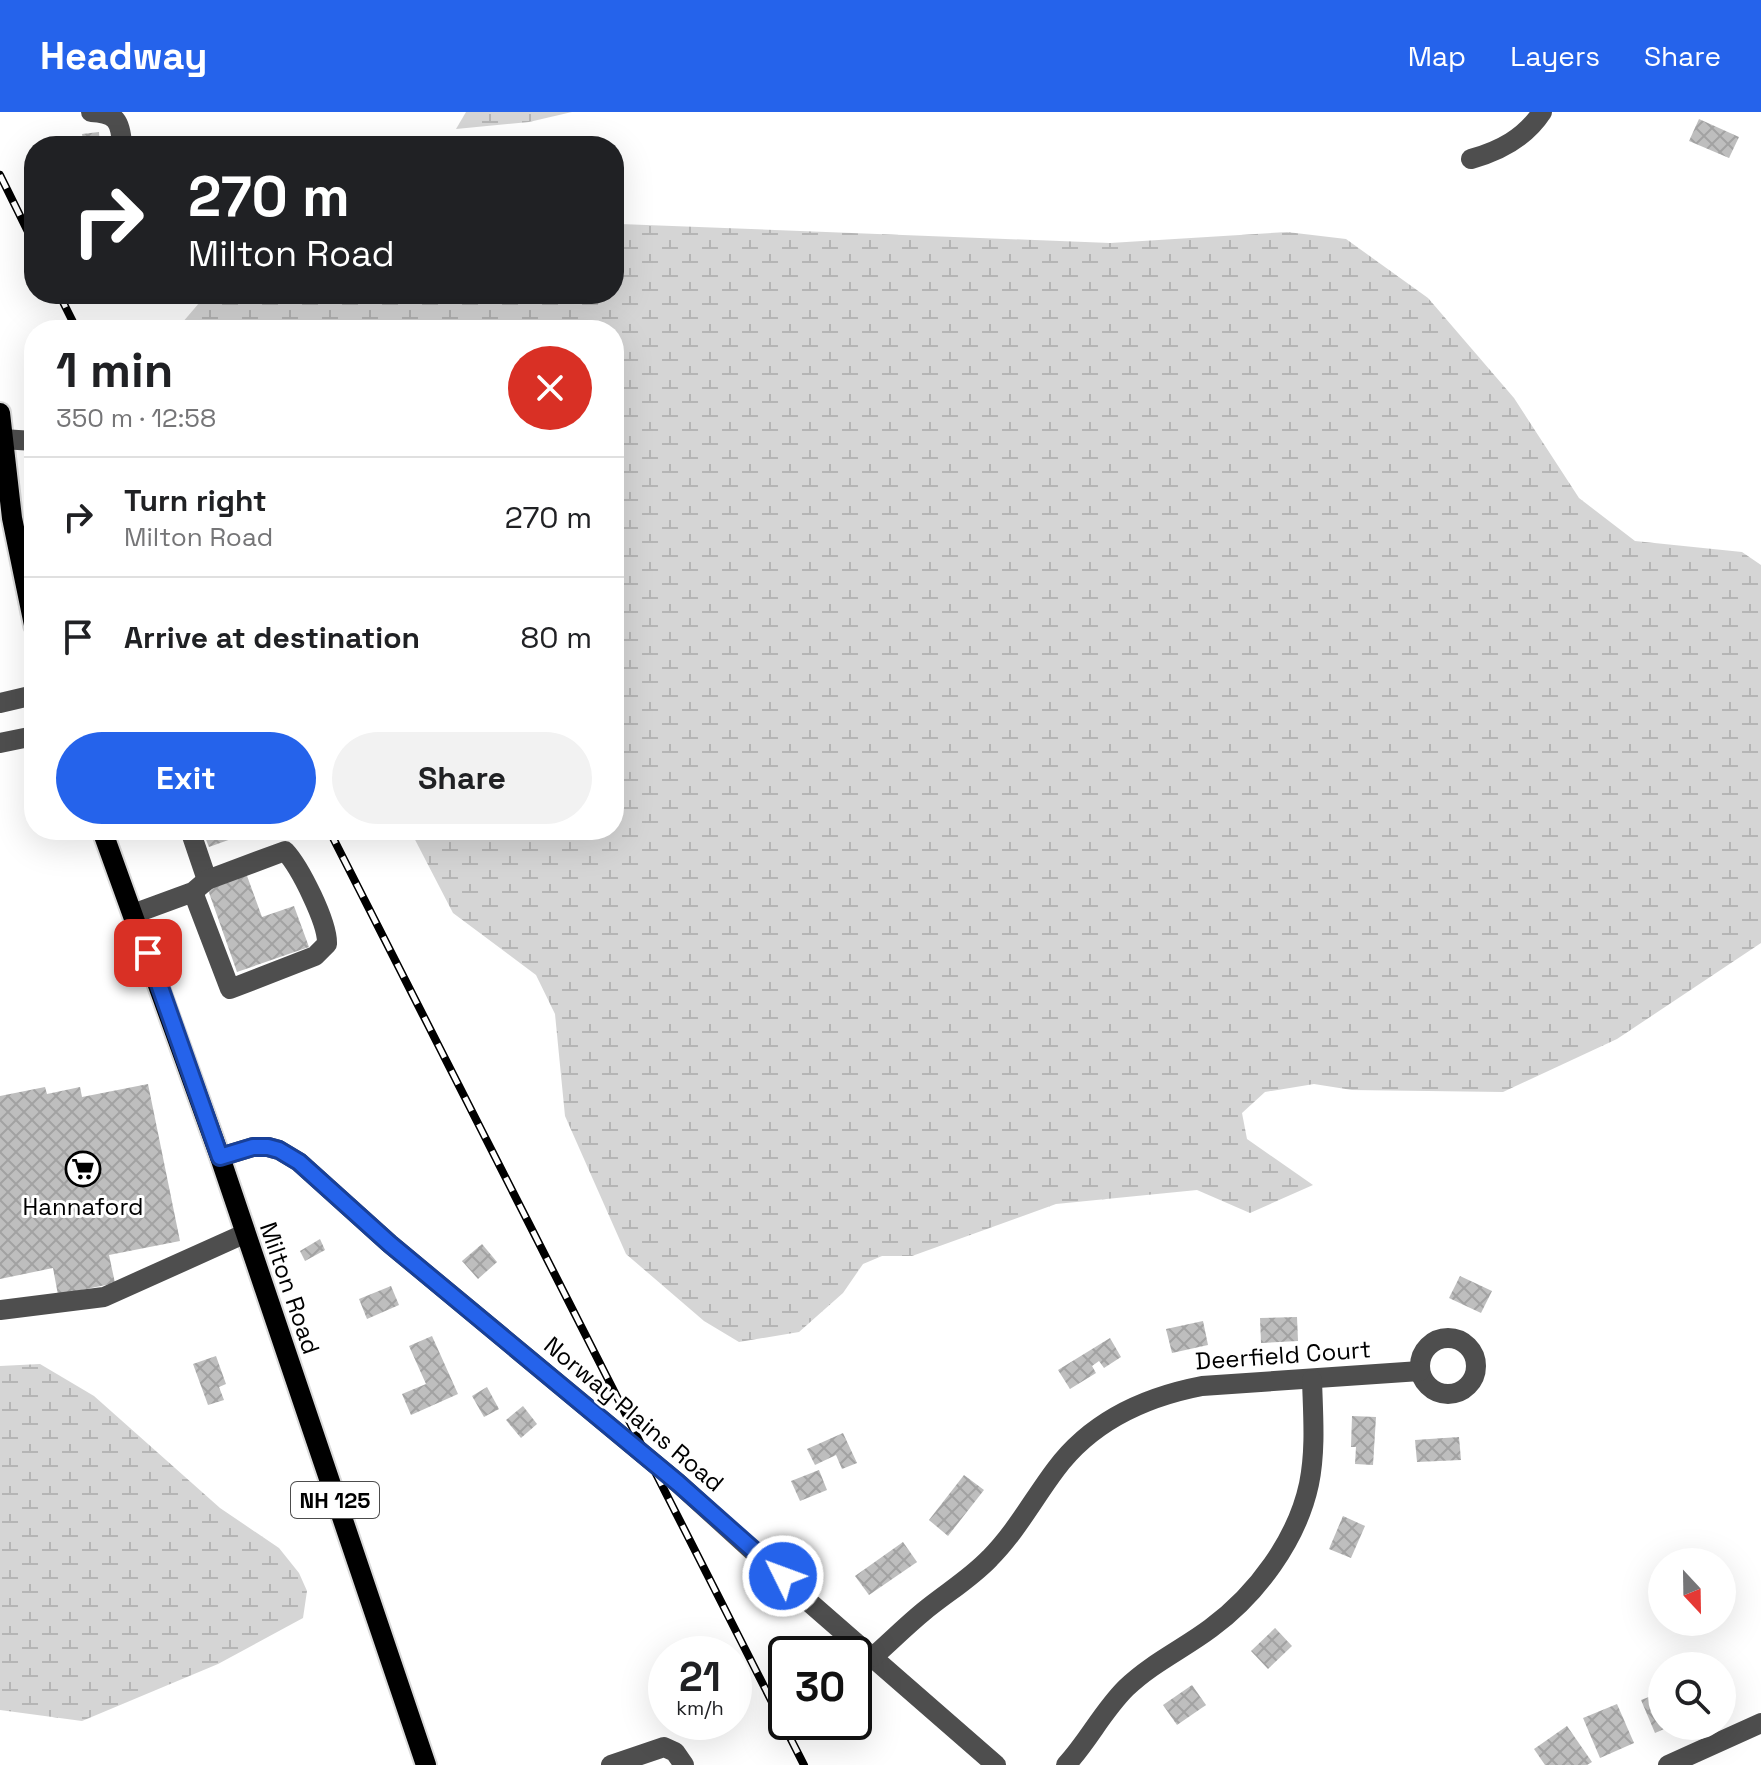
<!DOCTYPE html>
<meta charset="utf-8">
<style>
:root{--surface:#fff;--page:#f2f2f2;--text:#202124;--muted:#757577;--line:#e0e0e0;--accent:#2563eb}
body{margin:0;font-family:"Space Grotesk",sans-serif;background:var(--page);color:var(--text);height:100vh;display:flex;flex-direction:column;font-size:30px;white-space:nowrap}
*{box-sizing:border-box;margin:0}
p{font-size:26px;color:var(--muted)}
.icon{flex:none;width:44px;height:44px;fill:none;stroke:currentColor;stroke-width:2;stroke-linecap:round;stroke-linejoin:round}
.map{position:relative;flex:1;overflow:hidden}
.side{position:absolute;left:24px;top:208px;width:600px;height:520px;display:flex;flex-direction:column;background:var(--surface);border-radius:32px;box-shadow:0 8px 32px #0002}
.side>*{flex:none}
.guide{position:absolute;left:24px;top:24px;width:600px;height:168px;border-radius:32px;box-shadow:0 8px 32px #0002;background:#202124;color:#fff;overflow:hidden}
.needle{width:52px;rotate:158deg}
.tools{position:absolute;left:1648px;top:1436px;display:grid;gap:16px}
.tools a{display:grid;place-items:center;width:88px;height:88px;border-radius:50%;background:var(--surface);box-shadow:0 8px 32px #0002;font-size:40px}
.speed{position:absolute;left:648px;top:1524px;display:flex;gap:16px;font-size:40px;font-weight:700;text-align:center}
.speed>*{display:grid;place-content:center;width:104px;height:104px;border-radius:50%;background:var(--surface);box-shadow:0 8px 32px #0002;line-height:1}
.speed small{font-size:20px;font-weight:400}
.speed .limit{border:4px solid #111;border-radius:12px;background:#fff;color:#111}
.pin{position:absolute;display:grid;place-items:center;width:68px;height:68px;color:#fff;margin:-34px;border-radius:16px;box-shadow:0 4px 12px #0006}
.me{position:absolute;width:88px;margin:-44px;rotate:312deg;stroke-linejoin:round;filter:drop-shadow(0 0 6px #0008)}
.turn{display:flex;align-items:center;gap:28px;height:168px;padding:0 32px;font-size:36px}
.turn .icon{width:104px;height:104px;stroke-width:2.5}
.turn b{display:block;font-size:56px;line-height:68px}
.round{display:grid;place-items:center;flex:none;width:84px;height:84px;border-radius:42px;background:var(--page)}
.headline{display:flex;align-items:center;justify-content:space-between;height:136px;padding:0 32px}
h1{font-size:48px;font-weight:800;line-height:60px}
.button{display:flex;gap:16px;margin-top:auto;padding:16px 32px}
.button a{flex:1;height:92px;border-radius:48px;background:var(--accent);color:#fff;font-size:32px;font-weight:800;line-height:92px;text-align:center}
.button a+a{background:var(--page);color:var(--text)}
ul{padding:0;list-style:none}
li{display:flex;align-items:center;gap:24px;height:120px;padding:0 32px;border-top:2px solid var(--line)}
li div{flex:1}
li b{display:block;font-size:30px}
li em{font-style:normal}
header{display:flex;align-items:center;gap:48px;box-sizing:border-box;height:112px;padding:0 40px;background:var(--accent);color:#fff}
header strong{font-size:38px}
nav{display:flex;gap:44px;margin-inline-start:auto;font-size:28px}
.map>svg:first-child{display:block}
</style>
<header>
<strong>Headway</strong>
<nav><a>Map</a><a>Layers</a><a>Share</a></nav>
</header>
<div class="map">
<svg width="1761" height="1653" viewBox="0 0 1761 1653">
<defs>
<pattern id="wetland-marsh" width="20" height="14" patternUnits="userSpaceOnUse" patternTransform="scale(2)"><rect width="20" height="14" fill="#d5d5d5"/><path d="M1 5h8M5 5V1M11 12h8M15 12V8" fill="none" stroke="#b5b5b5"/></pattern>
<pattern id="building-cross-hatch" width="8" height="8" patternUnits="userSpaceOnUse" patternTransform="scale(2)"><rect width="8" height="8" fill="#bebebe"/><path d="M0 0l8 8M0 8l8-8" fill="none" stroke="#a2a2a2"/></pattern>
</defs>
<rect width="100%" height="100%" fill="#fff"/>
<g fill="url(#wetland-marsh)">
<path d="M466 0H572L529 10 456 17Z"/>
<path d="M620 112 1110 131 1287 120 1346 127 1428 186 1514 286 1579 386 1635 429 1742 440 1761 453V831L1617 927 1503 980 1352 978 1314 972 1265 980 1242 1001 1247 1027 1313 1073 1250 1101 1197 1078 1056 1092 912 1144H882L863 1152 843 1181 799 1220 739 1230 704 1209 626 1142 565 1004 555 902 536 863 453 801 410 718H614V218H176L206 183 288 182 341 190 370 182H614V114Z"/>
<path d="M40 1252 94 1284 220 1396 279 1436 299 1461 307 1479 303 1506 218 1552 82 1609 0 1598V1254Z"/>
</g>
<g fill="url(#building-cross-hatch)">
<path d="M1699 7 1739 25 1729 46 1689 29Z"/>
<path d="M99 20 100 34H84L82 22Z"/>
<path d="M202 718H244L245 722 209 735Z"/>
<path d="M246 761 262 805 294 794 309 835 237 860 207 775Z"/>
<path d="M148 972 180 1129 109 1143 115 1171 58 1183 53 1156 0 1167V984L45 975 47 982 80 975 82 985Z"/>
<path d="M320 1127 325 1138 305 1149 300 1139Z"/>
<path d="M482 1132 497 1150 478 1167 462 1149Z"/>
<path d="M1460 1164 1492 1179 1481 1201 1449 1186Z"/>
<path d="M391 1174 399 1193 367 1207 359 1187Z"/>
<path d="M1297 1205 1298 1229 1261 1231 1260 1206Z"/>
<path d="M1203 1209 1208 1233 1172 1241 1166 1217Z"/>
<path d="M432 1224 458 1282 411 1303 402 1282 426 1272 409 1234Z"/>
<path d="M1110 1226 1121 1245 1104 1256 1099 1249 1092 1254 1096 1261 1070 1277 1058 1258Z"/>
<path d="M216 1244 226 1272 219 1275 224 1288 208 1293 193 1252Z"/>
<path d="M487 1275 499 1297 484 1305 472 1284Z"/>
<path d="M523 1294 537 1312 521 1326 506 1308Z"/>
<path d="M1352 1304 1376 1305 1373 1353 1355 1352 1356 1335H1351Z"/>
<path d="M843 1321 857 1351 842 1357 836 1343 815 1353 807 1337Z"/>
<path d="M1459 1325 1461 1348 1417 1350 1415 1328Z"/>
<path d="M819 1358 827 1378 800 1389 791 1369Z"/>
<path d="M964 1363 984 1378 948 1424 929 1408Z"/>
<path d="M1343 1404 1365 1414 1351 1446 1329 1437Z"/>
<path d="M903 1430 917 1450 869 1483 855 1464Z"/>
<path d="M1275 1516 1292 1534 1268 1557 1251 1539Z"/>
<path d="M1192 1573 1206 1593 1177 1613 1163 1593Z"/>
<path d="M1662 1580V1614H1671L1655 1621 1641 1588Z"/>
<path d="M1617 1592 1634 1631 1600 1646 1583 1606Z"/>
<path d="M1567 1614 1592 1650 1587 1653H1545L1534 1637Z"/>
</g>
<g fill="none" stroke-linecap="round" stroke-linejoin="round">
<g stroke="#dbdbdb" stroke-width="24">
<g id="major">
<path d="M0 301 12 406 34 513"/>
<path d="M102 718 220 1045 426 1653"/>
</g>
</g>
<g stroke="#4e4e4e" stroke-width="20">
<path d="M91 0C116 1 121 9 122 34"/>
<path d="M1471 47C1500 39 1525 26 1542 0"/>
<path d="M2 327 34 329"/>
<path d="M0 591 34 583"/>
<path d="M0 631 34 624"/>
<path d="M190 718 207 768"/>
<path d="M133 802 193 780 207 768 285 739C300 755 328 811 327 832L315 844 230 877 193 780"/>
<path d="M220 1045 253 1035H268L279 1038 299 1050 390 1132 678 1371 809 1490 996 1653"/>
<path d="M0 1198 104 1185 244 1122"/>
<circle cx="1448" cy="1254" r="28"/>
<path d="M873 1545C890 1530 906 1514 923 1500 946 1481 970 1467 990 1446 1016 1420 1034 1386 1056 1357 1091 1310 1145 1285 1202 1274L1420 1259"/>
<path d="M611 1653 664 1635 675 1640 684 1653"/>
<path d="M1066 1653C1089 1628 1102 1600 1126 1576 1152 1551 1183 1537 1211 1516 1257 1482 1297 1428 1309 1372 1316 1338 1313 1302 1312 1268"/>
<path d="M1668 1653 1761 1611"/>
</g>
<use href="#major" stroke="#000" stroke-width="20"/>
<g stroke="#000" stroke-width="8">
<g id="rail">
<path d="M0 63 34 132"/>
<path d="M59 182 77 218"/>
<path d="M329 718 804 1653"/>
</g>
</g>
<use href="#rail" stroke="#fff" stroke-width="5" stroke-dasharray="15" stroke-linecap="butt"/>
</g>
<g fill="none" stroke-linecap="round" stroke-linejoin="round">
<g stroke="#184099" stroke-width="20">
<path id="route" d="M148 841 220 1045 253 1035H268L279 1038 299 1050 390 1132 678 1371 783 1464"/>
</g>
<use href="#route" stroke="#2563eb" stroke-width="14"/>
</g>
<defs>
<g id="supermarket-ring" transform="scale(1.8)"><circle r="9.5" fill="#fff" stroke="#000" stroke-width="1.5"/><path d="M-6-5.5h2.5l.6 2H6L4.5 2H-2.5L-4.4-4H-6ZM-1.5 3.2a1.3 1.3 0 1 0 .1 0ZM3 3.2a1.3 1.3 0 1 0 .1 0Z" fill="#000"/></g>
</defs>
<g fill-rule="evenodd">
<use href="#supermarket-ring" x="83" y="1057"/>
</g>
<g text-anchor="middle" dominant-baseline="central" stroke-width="6" stroke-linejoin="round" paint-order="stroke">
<rect fill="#fff" stroke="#4c4c4c" stroke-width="2" x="291" y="1370" width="88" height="36" rx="6"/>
<g font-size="22" font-weight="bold" fill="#000">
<text x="335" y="1388">NH 125</text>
</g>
<g font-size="24" fill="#000" stroke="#fff">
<text x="83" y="1094">Hannaford</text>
</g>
<g font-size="24" fill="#000" stroke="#fff">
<text transform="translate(290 1176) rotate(71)">Milton Road</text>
<text transform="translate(1283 1243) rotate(-4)">Deerfield Court</text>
<text transform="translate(634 1302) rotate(40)">Norway Plains Road</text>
</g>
</g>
</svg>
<div class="tools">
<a><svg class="needle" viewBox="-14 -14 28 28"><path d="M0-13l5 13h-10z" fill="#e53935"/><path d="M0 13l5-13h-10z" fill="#757577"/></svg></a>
<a><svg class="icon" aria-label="search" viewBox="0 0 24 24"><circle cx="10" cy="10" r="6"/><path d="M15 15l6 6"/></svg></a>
</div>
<div class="speed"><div>21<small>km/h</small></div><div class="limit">30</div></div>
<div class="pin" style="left:148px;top:841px;background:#d93025"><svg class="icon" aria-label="arrive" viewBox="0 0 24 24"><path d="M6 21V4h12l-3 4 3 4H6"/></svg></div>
<svg class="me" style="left:783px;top:1464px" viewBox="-20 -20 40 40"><circle r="17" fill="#2563eb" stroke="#fff" stroke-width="3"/><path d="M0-11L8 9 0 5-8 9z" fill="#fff"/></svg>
<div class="guide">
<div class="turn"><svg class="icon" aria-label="right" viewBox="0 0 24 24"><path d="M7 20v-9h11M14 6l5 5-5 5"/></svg><div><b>270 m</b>Milton Road</div></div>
</div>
<section class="side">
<div class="headline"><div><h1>1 min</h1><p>350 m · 12:58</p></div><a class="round" style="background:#d93025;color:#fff"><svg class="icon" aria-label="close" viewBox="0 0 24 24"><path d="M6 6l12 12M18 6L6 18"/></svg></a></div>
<ul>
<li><svg class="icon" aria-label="right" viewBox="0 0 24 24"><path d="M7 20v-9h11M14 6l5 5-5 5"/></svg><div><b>Turn right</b><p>Milton Road</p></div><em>270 m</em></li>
<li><svg class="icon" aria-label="arrive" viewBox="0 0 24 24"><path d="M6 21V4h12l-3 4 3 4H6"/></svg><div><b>Arrive at destination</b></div><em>80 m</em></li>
</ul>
<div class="button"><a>Exit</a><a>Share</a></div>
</section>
</div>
